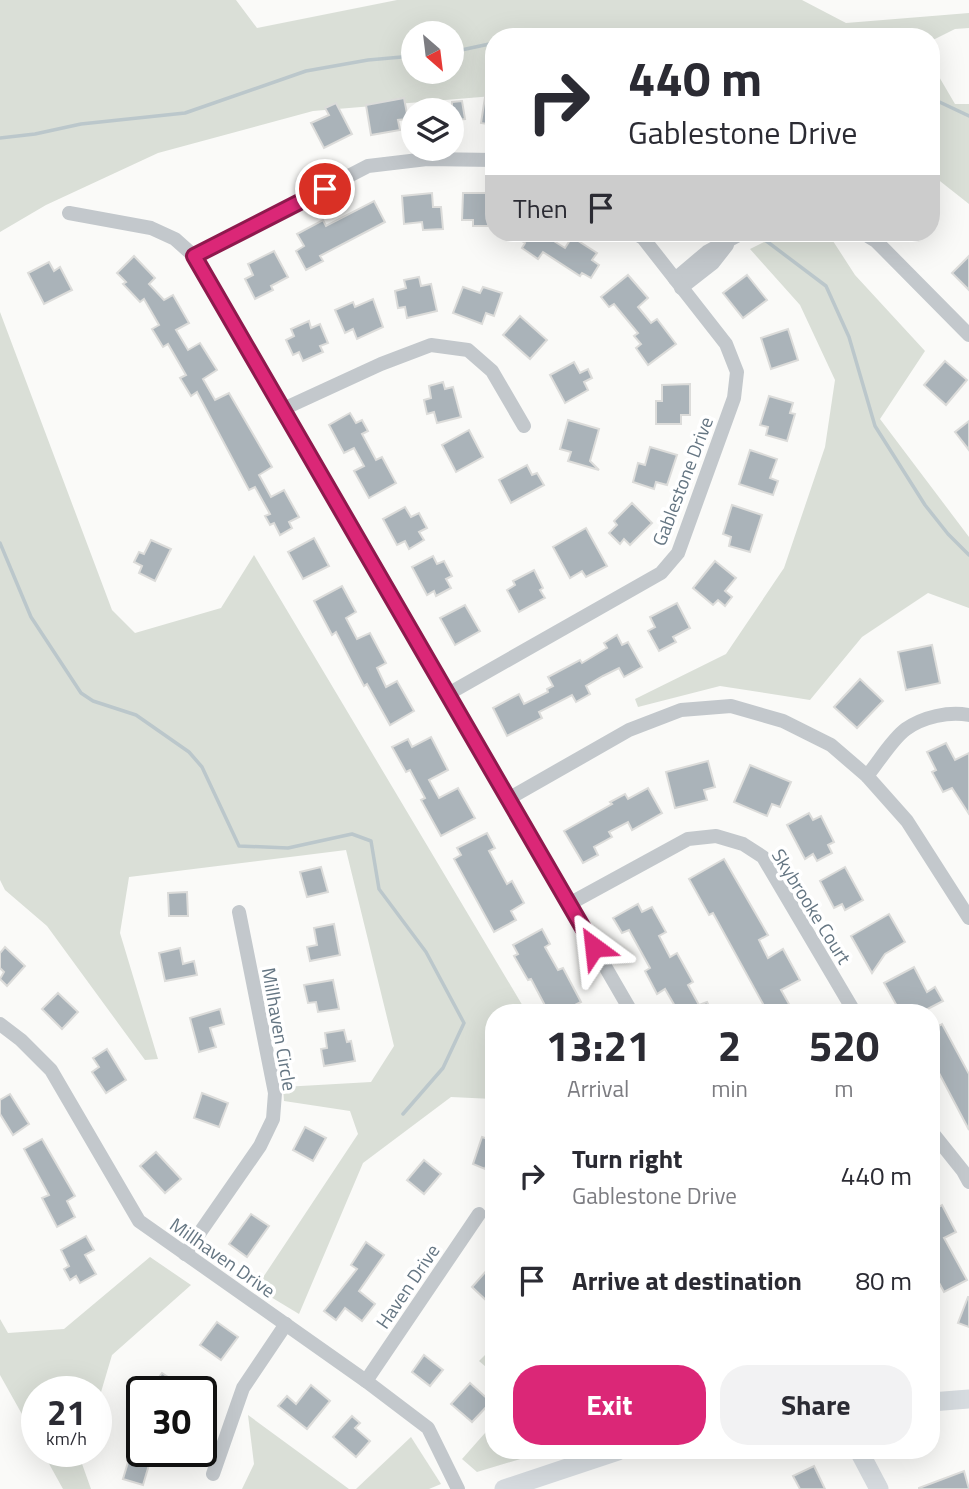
<!DOCTYPE html>
<style>
:root{--surface:#fff;--page:#f2f2f3;--text:#2b2b33;--muted:#7c7c81;--accent:#db2777}
body{margin:0;font-family:"Titillium Web",sans-serif;background:var(--page);color:var(--text);height:100vh;display:flex;flex-direction:column;font-size:26px;white-space:nowrap}
*{box-sizing:border-box;margin:0}
p{font-size:23px;color:var(--muted)}
.icon{flex:none;width:38px;height:38px;fill:none;stroke:currentColor;stroke-width:2;stroke-linecap:round;stroke-linejoin:round}
.map{position:relative;flex:1;overflow:hidden}
.drawer{position:absolute;left:485px;top:1004px;width:455px;height:455px;display:flex;flex-direction:column;background:var(--surface);border-radius:28px;box-shadow:0 7px 28px #0002}
.drawer>*{flex:none}
.guide{position:absolute;left:485px;top:28px;width:455px;height:214px;border-radius:28px;box-shadow:0 7px 28px #0002;background:#fff;color:var(--text);overflow:hidden}
.needle{width:46px;rotate:152deg}
.buttons{position:absolute;left:401px;top:21px;display:grid;gap:14px}
.buttons a{display:grid;place-items:center;width:63px;height:63px;border-radius:50%;background:var(--surface);box-shadow:0 7px 28px #0002;font-size:35px}
.speed{position:absolute;left:21px;top:1376px;display:flex;gap:14px;font-size:35px;font-weight:700;text-align:center}
.speed>*{display:grid;place-content:center;width:91px;height:91px;border-radius:50%;background:var(--surface);box-shadow:0 7px 28px #0002;line-height:1}
.speed small{font-size:18px;font-weight:400}
.speed .limit{border:4px solid #111;border-radius:10px;background:#fff;color:#111}
.pin{position:absolute;display:grid;place-items:center;width:60px;height:60px;color:#fff;margin:-30px;border:4px solid #fff;border-radius:50%;box-shadow:0 2px 7px #0007}
.me{position:absolute;width:77px;margin:-38px;rotate:330deg;stroke-linejoin:round;filter:drop-shadow(0 0 5px #0008)}
.turn{display:flex;align-items:center;gap:24px;height:147px;padding:0 28px;font-size:32px}
.turn .icon{width:91px;height:91px;stroke-width:2.5}
.turn b{display:block;font-size:49px;line-height:60px}
.then{display:flex;align-items:center;height:66px;padding:0 28px;background:#0003;gap:14px;font-size:26px}
.eta{display:flex;justify-content:space-evenly;align-items:center;height:119px;text-align:center}
.eta b{font-size:42px;font-weight:700;line-height:49px}
.primary-button{display:flex;gap:14px;margin-top:auto;padding:14px 28px}
.primary-button a{flex:1;height:80px;border-radius:28px;background:var(--accent);color:#fff;font-size:28px;font-weight:700;line-height:80px;text-align:center}
.primary-button a+a{background:var(--page);color:var(--text)}
ul{padding:0;list-style:none}
li{display:flex;align-items:center;gap:21px;height:105px;padding:0 28px}
li div{flex:1}
li b{display:block;font-size:26px}
li em{font-style:normal}
.map>svg:first-child{display:block}
</style>
<div class="map">
<svg width="969" height="1489" viewBox="0 0 969 1489">
<rect width="100%" height="100%" fill="#fafaf8"/>
<g fill="#dadfd7" fill-rule="evenodd">
<path d="M0 0H236L257 28 397 0H802L846 23 969 13V28L955 29 933 40 938 75 955 104H969V204L931 174V37H494L493 96 313 111 158 153 46 205 0 232ZM413 33H452V72H413Z"/>
<path d="M780 234 823 235 833 241 855 275 925 351 880 419 969 537V608L928 593 862 637 810 700 720 686 638 707 635 699 726 654 784 568 825 447 835 380 800 305 750 249Z"/>
<path d="M0 312 112 610 135 633 221 608 254 555 527 1013H494L493 1099 451 1097 363 1163 299 1314 256 1288 358 1134 350 1111 284 1101 283 1087 371 1082 394 1046 346 850 129 877 120 933 158 1059 145 1060 47 926 5 890 0 880Z"/>
<path d="M150 1257 191 1285 112 1355 96 1409V1391H37V1441L0 1375V1319L8 1333 64 1329Z"/>
<path d="M493 1347V1373L479 1361Z"/>
<path d="M248 1415 349 1489H242L254 1464Z"/>
<path d="M493 1424 494 1451H547L477 1472 462 1459Z"/>
<path d="M411 1437 441 1484 429 1489H356Z"/>
<path d="M42 1451H84L81 1461 91 1489H63Z"/>
</g>
<g fill="none" stroke-linecap="round" stroke-linejoin="round">
<g stroke="#bbc7cb" stroke-width="3.5">
<path d="M524 37 645 34 669 37"/>
<path d="M452 52 494 43"/>
<path d="M931 98 969 116"/>
<path d="M0 138 35 134 81 124 185 113 306 71 368 60 413 56"/>
<path d="M761 237 826 286 849 337 875 426 925 505 948 534 969 555"/>
<path d="M0 543 31 617 81 693 93 701 136 715 189 752 202 767 239 846 288 848 352 834 371 841 379 889 426 952 464 1023 443 1068 403 1114"/>
</g>
</g>
<g fill="#aab3b9" stroke="#dcdcda" stroke-width="2">
<path d="M488 78H494V125L481 123Z"/>
<path d="M404 98 408 119 398 120 400 130 371 135 366 105Z"/>
<path d="M462 101 465 119 452 120V102Z"/>
<path d="M336 103 352 134 324 148 311 123 329 115 325 108Z"/>
<path d="M432 193 433 207H441L443 229 423 230 422 222 404 224 402 196Z"/>
<path d="M463 193H494V226H473V220H462Z"/>
<path d="M374 201 385 222 320 256 323 261 306 270 296 251 304 246 297 234 323 220 326 226Z"/>
<path d="M509 233H541L565 248 572 237 597 253 592 260 599 265 591 278 582 273 580 276 543 252 538 259 522 248 525 243Z"/>
<path d="M274 251 288 277 271 286 273 290 255 299 245 279 253 275 248 264Z"/>
<path d="M134 256 155 278 149 284 164 300 173 295 189 323 176 330 188 350 200 343 217 370 203 379 215 400 229 393 257 441 272 467 259 475 271 497 284 490 299 517 289 522 292 528 280 535 274 523 270 525 265 516 270 514 255 487 249 490 197 392 191 396 180 378 186 375 168 344 163 347 152 329 159 325 144 299 140 302 123 284 126 282 117 273Z"/>
<path d="M969 256V290L952 273Z"/>
<path d="M49 262 54 271 60 267 72 290 44 304 28 273Z"/>
<path d="M628 275 648 298 638 307 651 323 657 319 676 344 648 365 636 348 641 344 634 336 638 333 614 304 609 307 601 297Z"/>
<path d="M747 275 767 300 743 318 723 293Z"/>
<path d="M419 277 421 286 431 284 437 311 407 318 405 307 398 308 395 291 406 288 404 280Z"/>
<path d="M463 287 480 293 483 287 502 293 494 316 486 313 482 324 453 313Z"/>
<path d="M373 299 383 327 357 339 353 329 345 333 335 310 353 302 355 307Z"/>
<path d="M520 316 547 340 530 359 503 335Z"/>
<path d="M309 321 311 328 320 324 328 343 320 346 323 352 303 361 299 352 293 355 286 340 294 336 291 329Z"/>
<path d="M788 329 798 360 771 369 761 338Z"/>
<path d="M945 361 967 380 946 405 924 385Z"/>
<path d="M574 362 580 373 588 369 592 378 584 382 588 390 565 403 550 375Z"/>
<path d="M443 382 445 389 453 387 461 417 437 423 434 412 427 414 424 400 431 398 429 386Z"/>
<path d="M690 384V415H681V424H656V401H662V385Z"/>
<path d="M769 396 793 403 790 413 795 414 787 441 766 435 768 427 760 425Z"/>
<path d="M350 413 356 423 362 420 368 431 362 434 376 460 382 457 396 483 369 498 354 471 364 466 354 448 344 453 329 425Z"/>
<path d="M568 420 599 429 590 461 599 470 568 461 571 452 560 449Z"/>
<path d="M969 421V450L955 432Z"/>
<path d="M469 430 483 457 456 472 442 445Z"/>
<path d="M650 447 677 455 667 485 656 482 654 489 633 482 638 463 645 465Z"/>
<path d="M750 450 777 459 770 478 778 481 773 495 739 484Z"/>
<path d="M527 465 532 475 537 473 544 485 511 503 499 480Z"/>
<path d="M632 503 652 523 630 545 624 539 620 544 609 533 617 525 614 521Z"/>
<path d="M732 505 762 515 750 552 729 546 731 537 723 534Z"/>
<path d="M405 507 411 517 419 513 427 528 419 532 424 540 409 549 405 541 397 545 383 519Z"/>
<path d="M586 528 607 566 586 577 582 571 570 578 553 547Z"/>
<path d="M314 538 329 566 303 579 288 552Z"/>
<path d="M151 540 171 549 155 581 139 573 142 566 134 562 139 552 144 554Z"/>
<path d="M433 556 437 564 444 561 452 576 446 579 451 588 436 596 434 591 427 595 412 567Z"/>
<path d="M715 561 736 578 725 591 732 597 725 606 718 600 713 605 693 588Z"/>
<path d="M534 570 543 588 540 590 545 598 519 612 507 590 515 585 513 581Z"/>
<path d="M342 586 356 612 346 618 357 639 370 633 386 663 377 668 386 687 397 681 414 711 390 725 367 684 364 686 336 632 332 635 314 601Z"/>
<path d="M677 603 690 628 673 637 676 642 659 651 648 631 655 627 650 617Z"/>
<path d="M465 605 480 631 455 645 440 618Z"/>
<path d="M617 635 622 645 628 642 642 667 624 677 619 668 603 676 586 686 590 694 576 702 572 695 539 712 542 718 507 736 493 708 519 694 524 704 548 692 547 689 553 686 548 677 580 660 582 663 607 648 604 643Z"/>
<path d="M932 645 940 683 906 690 898 652Z"/>
<path d="M860 679 883 701 857 728 834 707Z"/>
<path d="M431 737 448 770 429 780 439 798 458 788 475 818 441 836 421 800 425 798 410 770 406 772 392 747 408 739 412 747Z"/>
<path d="M946 743 955 760 969 753V814L952 788 943 792 932 772 936 770 927 752Z"/>
<path d="M708 761 715 787 704 790 707 800 675 808 666 772Z"/>
<path d="M750 765 791 782 780 807 772 804 767 816 734 802Z"/>
<path d="M648 788 662 813 632 830 628 822 609 832 612 837 594 847 598 855 583 863 564 831 612 804 610 802 625 794 628 799Z"/>
<path d="M809 813 813 820 821 816 834 842 828 845 832 853 817 861 813 854 805 859 787 825Z"/>
<path d="M487 833 495 848 489 851 507 884 512 881 524 903 511 911 516 920 494 932 454 859 461 855 457 848Z"/>
<path d="M724 859 768 935 759 940 768 958 783 949 800 980 781 990 794 1013H768L713 913 709 915 689 879Z"/>
<path d="M321 867 328 892 307 897 300 872Z"/>
<path d="M845 867 863 900 845 910 842 904 834 908 820 881Z"/>
<path d="M187 892 188 916H169L168 893Z"/>
<path d="M638 904 642 912 652 907 666 932 659 936 670 957 677 953 693 982 688 985 699 1005 707 1002 713 1013H679L665 989 657 994 645 971 650 968 629 930 622 933 613 918Z"/>
<path d="M889 914 905 942 885 954 872 973 851 936Z"/>
<path d="M334 924 340 955 310 961 307 947 317 945 314 928Z"/>
<path d="M542 929 550 944 545 947 558 970 563 968 581 1002 573 1006 576 1013H549L531 979 528 980 514 956 518 954 513 945Z"/>
<path d="M5 947 25 966 7 986 0 979 4 972 0 968V953Z"/>
<path d="M180 948 183 964 194 961 197 975 165 981 159 953Z"/>
<path d="M914 967 927 992 935 987 943 1001 920 1013H884L897 1006 884 983Z"/>
<path d="M333 980 339 1009 318 1012 316 1002 308 1003 304 985Z"/>
<path d="M58 993 78 1012 62 1029 42 1009Z"/>
<path d="M220 1009 224 1024 210 1028 216 1047 199 1052 190 1018Z"/>
<path d="M942 1024 969 1074V1130L939 1073 931 1077V1030Z"/>
<path d="M344 1030 347 1042 351 1041 355 1061 324 1066 321 1049 327 1048 325 1033Z"/>
<path d="M107 1049 126 1080 106 1093 92 1072 99 1067 93 1058Z"/>
<path d="M202 1093 228 1103 219 1127 194 1118Z"/>
<path d="M10 1094 29 1124 13 1135 0 1114V1100Z"/>
<path d="M305 1127 326 1138 313 1161 293 1150Z"/>
<path d="M482 1137 494 1141V1160L489 1158 485 1169 473 1164Z"/>
<path d="M42 1139 75 1196 67 1201 75 1217 57 1227 42 1198 49 1195 24 1149Z"/>
<path d="M156 1152 181 1179 165 1193 140 1166Z"/>
<path d="M424 1160 441 1174 424 1194 407 1180Z"/>
<path d="M942 1205 956 1232 944 1238 967 1280 944 1292 931 1268V1211Z"/>
<path d="M251 1214 269 1226 247 1257 229 1244Z"/>
<path d="M86 1236 94 1250 85 1255 96 1274 80 1283 76 1276 70 1280 64 1269 69 1266 61 1250Z"/>
<path d="M366 1242 384 1255 359 1291 375 1304 362 1321 345 1308 336 1320 324 1311 357 1269 351 1265Z"/>
<path d="M488 1269 494 1274V1298L489 1303 472 1287Z"/>
<path d="M968 1297H969V1327L958 1323Z"/>
<path d="M217 1322 238 1337 221 1360 200 1345Z"/>
<path d="M424 1355 443 1370 430 1386 412 1372Z"/>
<path d="M162 1373 177 1383 172 1391H165L154 1384Z"/>
<path d="M470 1383 491 1402 472 1422 451 1404Z"/>
<path d="M311 1385 330 1401 307 1429 278 1406 287 1396 296 1404Z"/>
<path d="M352 1416 360 1423 355 1428 370 1441 356 1457 333 1437Z"/>
<path d="M131 1452 151 1458 143 1485 123 1479Z"/>
<path d="M814 1466 825 1489H800L793 1476Z"/>
<path d="M964 1471 969 1489H919V1488Z"/>
</g>
<g fill="none" stroke-linecap="round" stroke-linejoin="round">
<g stroke="#c3c8cc" stroke-width="14">
<path d="M69 213 151 228 175 239 194 256 632 1013"/>
<path d="M863 233 876 241 969 335"/>
<path d="M194 256 368 166 427 159 494 160"/>
<path d="M675 279 707 252 742 233"/>
<path d="M681 288 713 263 727 245"/>
<path d="M281 410 381 364 431 345 468 350 492 371 524 426"/>
<path d="M448 694 661 573 678 553 734 398 737 372 726 344 643 238 634 233"/>
<path d="M867 776C878 763 892 739 906 729 923 717 949 711 969 715"/>
<path d="M508 799 629 730 681 710 731 706 783 721 831 745 867 776 907 821 969 918"/>
<path d="M569 904 688 839 716 836 743 844 763 857 855 1013"/>
<path d="M0 1024 21 1040 51 1070 139 1221 366 1381 428 1428 458 1489"/>
<path d="M931 1131 963 1171 969 1182"/>
<path d="M185 1254 260 1146 273 1119 275 1093 239 912"/>
<path d="M366 1381 479 1214"/>
<path d="M213 1474 243 1388 286 1324"/>
</g>
<g stroke="#d6dbdf" stroke-width="19">
<path d="M931 1402 969 1399"/>
<path d="M859 1451 879 1489"/>
<path d="M504 1489 618 1451"/>
</g>
</g>
<g fill="none" stroke-linecap="round" stroke-linejoin="round">
<g stroke="#8e194d" stroke-width="18">
<path id="route" d="M325 189 194 256 594 947"/>
</g>
<use href="#route" stroke="#db2777" stroke-width="12"/>
</g>
<g text-anchor="middle" dominant-baseline="central" stroke-width="7" stroke-linejoin="round" paint-order="stroke">
<g font-size="19" fill="#657683" stroke="#fff">
<text transform="translate(682 481) rotate(-69)">Gablestone Drive</text>
<text transform="translate(812 906) rotate(58)">Skybrooke Court</text>
<text transform="translate(280 1029) rotate(80)">Millhaven Circle</text>
<text transform="translate(223 1257) rotate(35)">Millhaven Drive</text>
<text transform="translate(407 1286) rotate(-56)">Haven Drive</text>
</g>
</g>
</svg>
<div class="buttons">
<a><svg class="needle" viewBox="-14 -14 28 28"><path d="M0-13l5 13h-10z" fill="#e53935"/><path d="M0 13l5-13h-10z" fill="#7c7c81"/></svg></a>
<a><svg class="icon" aria-label="layers" viewBox="0 0 24 24"><path d="M12 4l9 5-9 5-9-5zM3 14l9 5 9-5"/></svg></a>
</div>
<div class="speed"><div>21<small>km/h</small></div><div class="limit">30</div></div>
<div class="pin" style="left:325px;top:189px;background:#d93025"><svg class="icon" aria-label="arrive" viewBox="0 0 24 24"><path d="M6 21V4h12l-3 4 3 4H6"/></svg></div>
<svg class="me" style="left:594px;top:947px" viewBox="-20 -20 40 40"><path d="M0-17L14 15 0 8-14 15z" fill="#db2777" stroke="#fff" stroke-width="4"/></svg>
<div class="guide">
<div class="turn"><svg class="icon" aria-label="right" viewBox="0 0 24 24"><path d="M7 20v-9h11M14 6l5 5-5 5"/></svg><div><b>440 m</b>Gablestone Drive</div></div>
<div class="then">Then<svg class="icon" aria-label="arrive" viewBox="0 0 24 24"><path d="M6 21V4h12l-3 4 3 4H6"/></svg></div>
</div>
<section class="drawer">
<div class="eta">
<div><b>13:21</b><p>Arrival</p></div>
<div><b>2</b><p>min</p></div>
<div><b>520</b><p>m</p></div>
</div>
<ul>
<li><svg class="icon" aria-label="right" viewBox="0 0 24 24"><path d="M7 20v-9h11M14 6l5 5-5 5"/></svg><div><b>Turn right</b><p>Gablestone Drive</p></div><em>440 m</em></li>
<li><svg class="icon" aria-label="arrive" viewBox="0 0 24 24"><path d="M6 21V4h12l-3 4 3 4H6"/></svg><div><b>Arrive at destination</b></div><em>80 m</em></li>
</ul>
<div class="primary-button"><a>Exit</a><a>Share</a></div>
</section>
</div>
